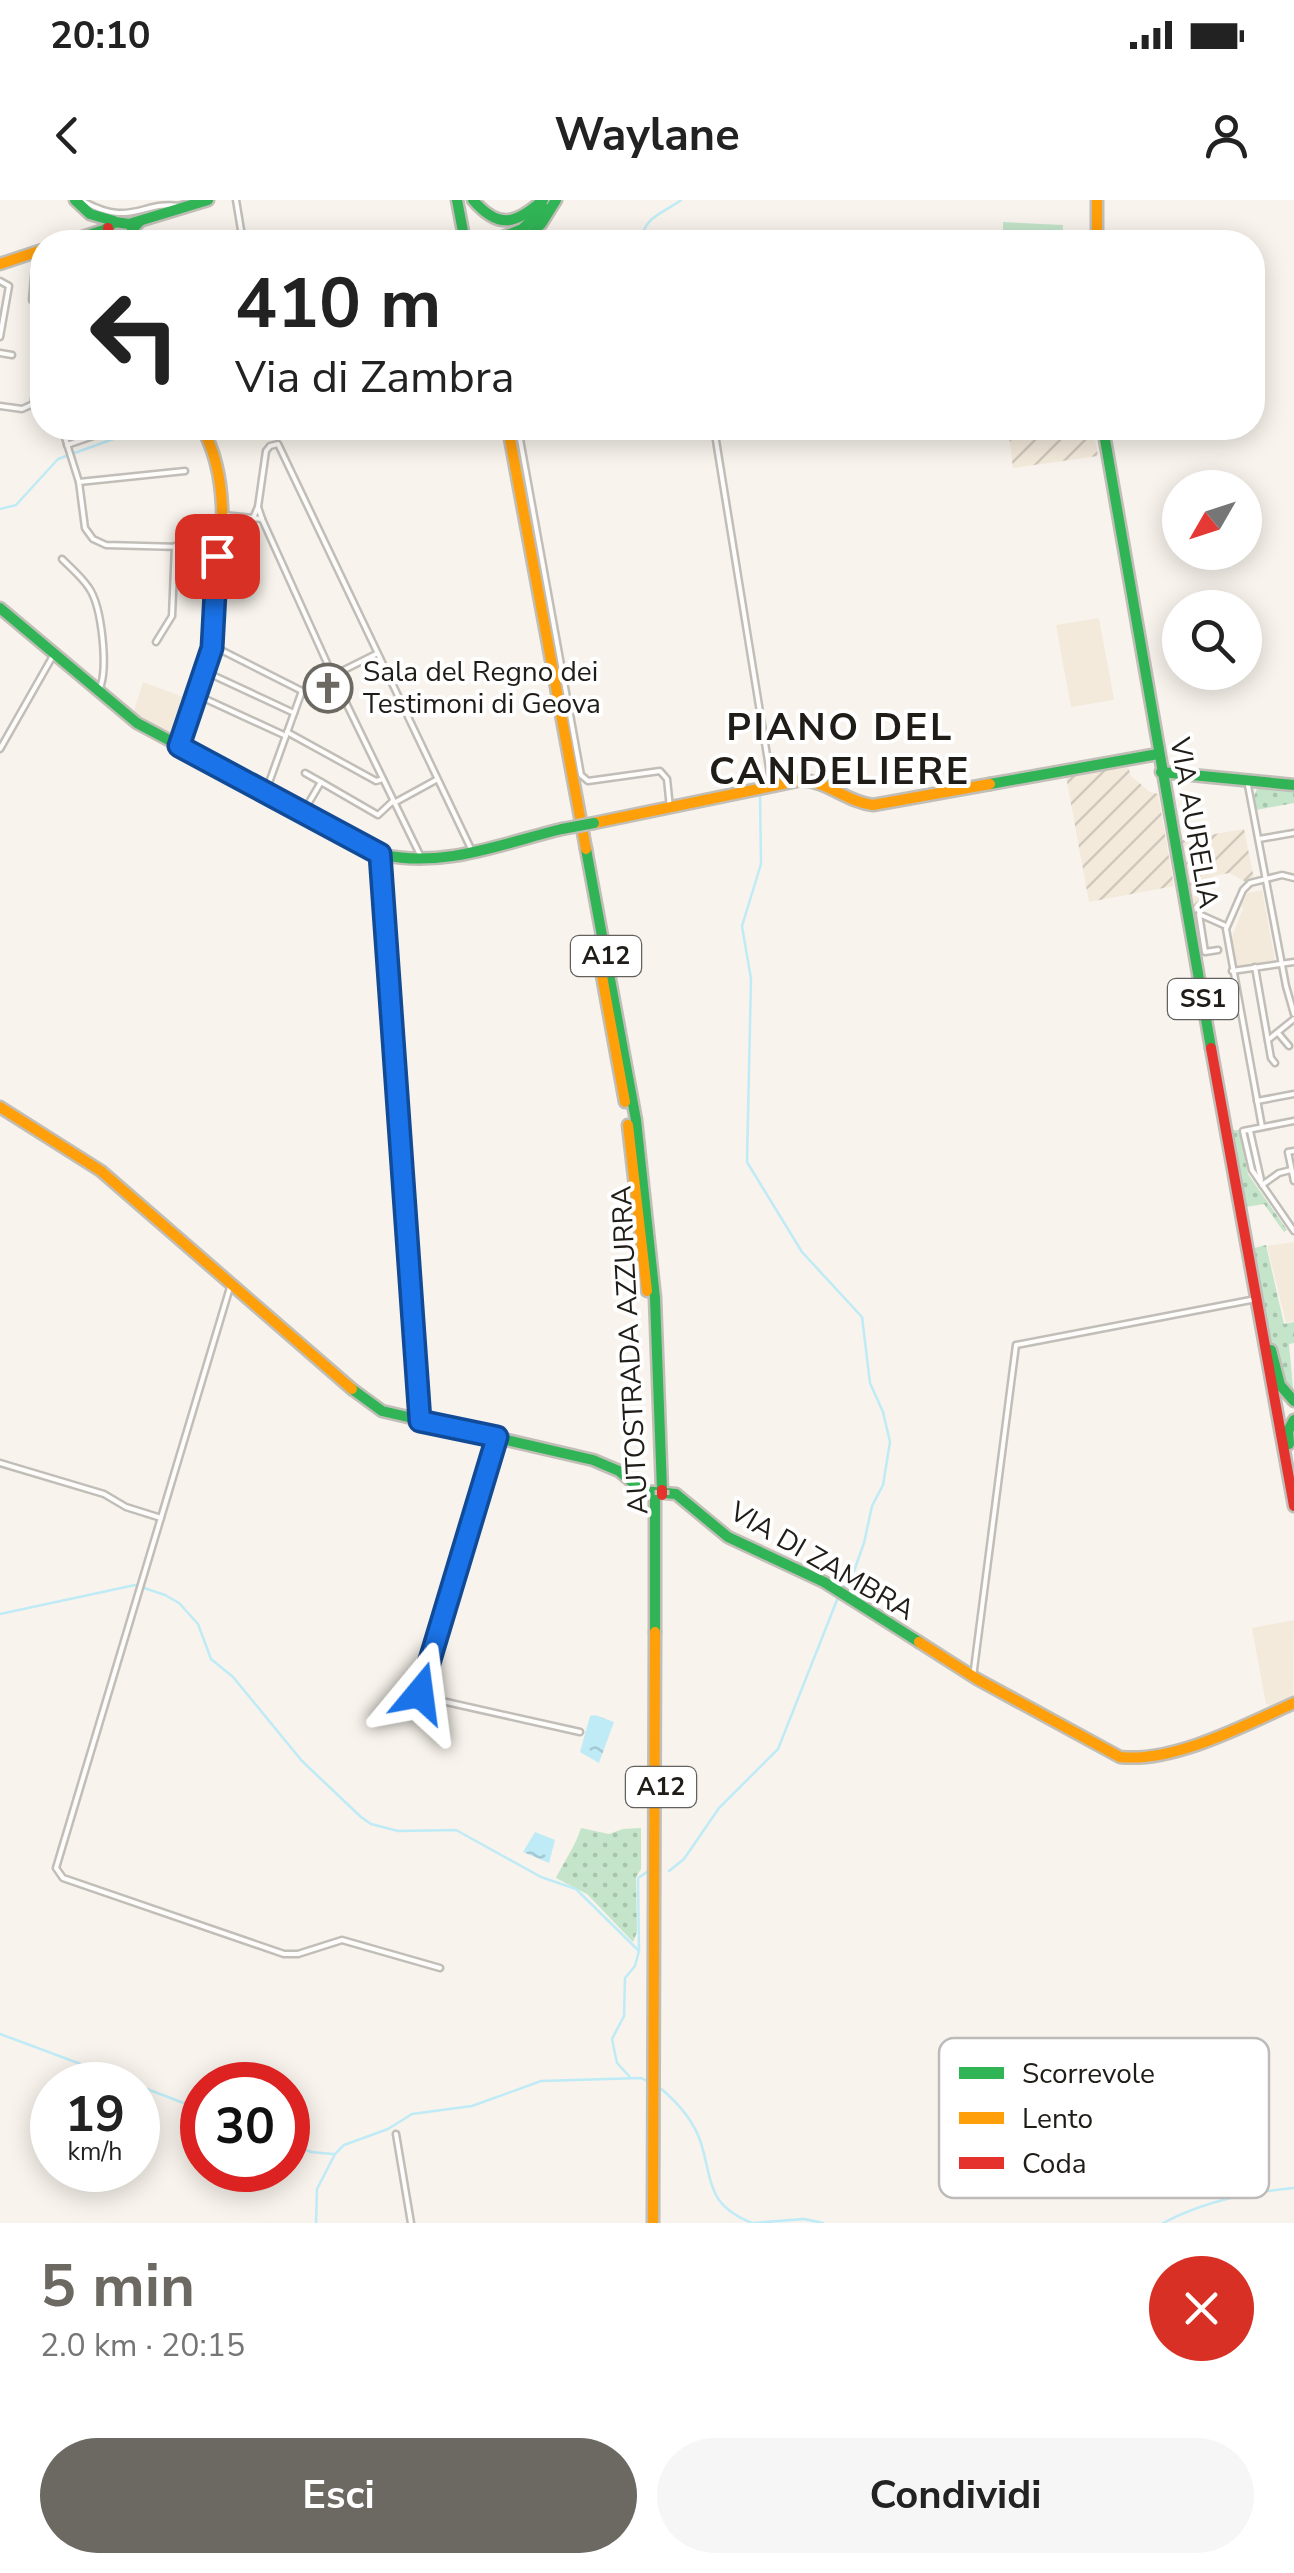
<!DOCTYPE html>
<html lang="it">
<meta charset="utf-8">
<style>
:root{--surface:#fff;--page:#f6f6f6;--text:#222;--muted:#767676;--accent:#6c6862}
body{margin:0;font-family:"Nunito Sans",sans-serif;background:var(--page);color:var(--text);height:100vh;display:flex;flex-direction:column;font-size:38px;white-space:nowrap}
*{box-sizing:border-box;margin:0}
p{font-size:32px;color:var(--muted)}
.icon{flex:none;width:55px;height:55px;fill:none;stroke:currentColor;stroke-width:2;stroke-linecap:round;stroke-linejoin:round}
.map{position:relative;height:2023px;overflow:hidden}
.details{display:flex;flex-direction:column;background:var(--surface);flex:1}
.details>*{flex:none}
.banner{position:absolute;left:30px;top:30px;width:1235px;height:210px;border-radius:40px;box-shadow:0 5px 25px #0003;background:#fff;color:var(--text);overflow:hidden}
.needle{width:65px;rotate:231deg}
.fabs{position:absolute;left:1162px;top:270px;display:grid;gap:20px}
.fabs a{display:grid;place-items:center;width:100px;height:100px;border-radius:50%;background:var(--surface);box-shadow:0 5px 25px #0003;font-size:50px}
.speed{position:absolute;left:30px;top:1862px;display:flex;gap:20px;font-size:50px;font-weight:700;text-align:center}
.speed>*{display:grid;place-content:center;width:130px;height:130px;border-radius:50%;background:var(--surface);box-shadow:0 5px 25px #0003;line-height:1}
.speed small{font-size:25px;font-weight:400}
.speed .limit{border:15px solid #d22;background:#fff;color:#111}
.pin{position:absolute;display:grid;place-items:center;width:85px;height:85px;color:#fff;margin:-42px;border-radius:20px;box-shadow:0 5px 15px #0006}
.me{position:absolute;width:110px;margin:-55px;rotate:16deg;stroke-linejoin:round;filter:drop-shadow(0 0 8px #0008)}
.turn{display:flex;align-items:center;gap:35px;height:210px;padding:0 40px;font-size:45px}
.turn .icon{width:130px;height:130px;stroke-width:2.5}
.turn b{display:block;font-size:70px;line-height:85px}
.round{display:grid;place-items:center;flex:none;width:105px;height:105px;border-radius:52px;background:var(--page)}
.summary{display:flex;align-items:center;justify-content:space-between;height:170px;padding:0 40px}
h1{font-size:60px;font-weight:700;line-height:75px;color:var(--accent)}
.button{display:flex;gap:20px;margin-top:auto;padding:20px 40px}
.button a{flex:1;height:115px;border-radius:60px;background:var(--accent);color:#fff;font-size:40px;font-weight:700;line-height:115px;text-align:center}
.button a+a{background:var(--page);color:var(--text)}
.status{display:flex;justify-content:space-between;align-items:center;height:70px;padding:0 50px;background:var(--surface);direction:ltr}
.status svg{height:28px;fill:currentColor}
header{display:flex;justify-content:space-between;align-items:center;height:130px;padding:0 40px;background:var(--surface);font-size:45px;font-weight:700}
.map>svg:first-child{display:block}
</style>
<div class="status"><b>20:10</b><svg viewBox="0 0 49 12"><path d="M0 12V9h3v3zM5 12V6h3v6zM10 12V3h3v9zM15 12V0h3v12zM26 1h20v11H26zM47 4h2v5h-2z"/></svg></div>
<header><svg class="icon" aria-label="back" viewBox="0 0 24 24"><path d="M15 5l-7 7 7 7"/></svg>Waylane<svg class="icon" aria-label="person" viewBox="0 0 24 24"><circle cx="12" cy="8" r="4"/><path d="M4 21q1-7 8-7t8 7"/></svg></header>
<div class="map">
<svg width="1294" height="2023" viewBox="0 0 1294 2023">
<defs>
<pattern id="industrial-furrows" width="10" height="10" patternUnits="userSpaceOnUse" patternTransform="scale(2.5)"><rect width="10" height="10" fill="#f4eadc"/><path d="M-1 1l2-2M0 10L10 0M9 11l2-2" fill="none" stroke="#d1c8bc"/></pattern>
<pattern id="green-dots" width="8" height="8" patternUnits="userSpaceOnUse" patternTransform="scale(2.5)"><rect width="8" height="8" fill="#c4e5ca"/><path d="M2 2h.1M6 6h.1" fill="none" stroke="#a8c4ad" stroke-width="1.8" stroke-linecap="round"/></pattern>
<pattern id="water-ripples" width="26" height="14" patternUnits="userSpaceOnUse" patternTransform="scale(2.5)"><rect width="26" height="14" fill="#bfebf6"/><path d="M2 4q2-2 4 0t4 0M15 11q2-2 4 0t4 0" fill="none" stroke="#a4c9d2"/></pattern>
</defs>
<rect width="100%" height="100%" fill="#f8f3ec"/>
<g fill="#f4eadc">
<path d="M1099 418 1114 500 1071 507 1056 425Z"/>
<path d="M143 482 189 499 174 540 132 517Z"/>
<path d="M1262 690 1275 760 1235 768 1230 742 1243 708 1241 706 1247 693Z"/>
<path d="M1294 1042V1121L1286 1123 1267 1046Z"/>
<path d="M1294 1420 1293 1502 1282 1499 1281 1507 1266 1504 1252 1428Z"/>
</g>
<g fill="url(#industrial-furrows)">
<path d="M1008 228H1088L1089 234 1095 239 1098 256 1013 268Z"/>
<path d="M1126 561 1131 576 1150 592 1158 594 1174 686 1089 702 1065 571Z"/>
<path d="M1244 629 1254 679 1246 682 1229 673 1214 676 1193 709 1180 640Z"/>
</g>
<g fill="url(#green-dots)">
<path d="M1259 584 1294 588V603L1256 610 1254 596Z"/>
<path d="M1232 930H1239L1248 974 1287 1030 1284 1032 1264 1004 1246 1007Z"/>
<path d="M1266 1045 1284 1124 1294 1122V1143L1289 1144 1294 1198C1271 1175 1261 1084 1254 1048Z"/>
<path d="M581 1628 609 1634 623 1629 641 1628V1669L636 1677 637 1732 633 1742 587 1694 556 1678C564 1661 575 1647 581 1628Z"/>
</g>
<path fill="#c4e5ca" d="M1003 22 1063 25 1062 42H1003Z"/>
<g fill="url(#water-ripples)">
<path d="M595 1515 614 1522 599 1563 580 1552 590 1516Z"/>
<path d="M535 1632 555 1640 549 1663 523 1652Z"/>
</g>
<g fill="none" stroke-linecap="round" stroke-linejoin="round">
<g stroke="#bfebf6" stroke-width="2.5">
<path d="M642 42C641 18 664 13 681 0"/>
<path d="M0 309 16 305 58 259 141 229 191 232 208 228"/>
<path d="M760 593 761 664 742 726 751 779 747 962 802 1052 862 1117 870 1183 883 1212 890 1242 883 1285 872 1306 864 1343 854 1371 843 1389"/>
<path d="M0 1414 135 1385 165 1395 179 1403 198 1424 211 1459 233 1477 302 1561 361 1617 371 1624 398 1631 456 1630 541 1677 576 1689 639 1751"/>
<path d="M669 1671 684 1659 719 1608 778 1549 839 1395"/>
<path d="M0 1834 137 1885"/>
<path d="M630 1877 617 1863 612 1839 624 1816 625 1778 635 1766 639 1751 638 1678 647 1672"/>
<path d="M139 1886 202 1910"/>
<path d="M659 1887C676 1901 694 1921 701 1943 713 1983 707 2005 752 2023"/>
<path d="M288 1943 311 1952 333 1954"/>
<path d="M316 2023 317 1989 335 1954 344 1945 388 1929 412 1914 472 1906 541 1881 641 1878 647 1881"/>
<path d="M754 2023 804 2019 823 2023"/>
<path d="M1163 2023C1204 2001 1248 1992 1294 1988"/>
</g>
<g stroke="#c1beb8" stroke-width="9">
<g id="street">
<path d="M81 0C131 29 142 0 179 6"/>
<path d="M236 0 243 42"/>
<path d="M404 42H416"/>
<path d="M0 81 9 86 0 137"/>
<path d="M32 100 36 55"/>
<path d="M0 153 12 155"/>
<path d="M0 206 22 209 33 204 42 164"/>
<path d="M62 228 79 282 85 328 93 339 106 345 218 348"/>
<path d="M518 228 581 575 588 581 660 571 667 579 670 608"/>
<path d="M714 228 772 586"/>
<path d="M67 245 116 228"/>
<path d="M79 282 185 271"/>
<path d="M258 307 266 251 270 246 278 244 473 653"/>
<path d="M223 315 262 319 258 307 253 318"/>
<path d="M262 319 332 474 422 659"/>
<path d="M62 359C71 368 82 377 89 388 102 407 108 467 100 488"/>
<path d="M156 442 172 416 175 346"/>
<path d="M213 446 302 491"/>
<path d="M208 473 294 513"/>
<path d="M199 496 286 536"/>
<path d="M287 532 376 581 380 580"/>
<path d="M0 549 54 454"/>
<path d="M305 573 321 582"/>
<path d="M1247 580 1286 786 1294 814"/>
<path d="M266 591 302 491 376 454"/>
<path d="M394 603 436 580"/>
<path d="M304 611 321 582 378 615 393 601"/>
<path d="M1259 639 1294 633"/>
<path d="M381 657 420 1221"/>
<path d="M1218 750 1205 752 1199 714 1226 726"/>
<path d="M1255 767 1271 858 1275 863"/>
<path d="M1232 771 1294 762"/>
<path d="M1278 833 1289 846"/>
<path d="M1268 840 1294 819"/>
<path d="M1257 901 1294 894"/>
<path d="M1294 921 1243 931 1252 970 1294 1031"/>
<path d="M1262 927 1226 729 1243 690 1250 683 1282 675 1294 678"/>
<path d="M1250 931 1261 980"/>
<path d="M1294 951 1288 952 1294 981"/>
<path d="M1262 985 1279 973 1291 970"/>
<path d="M231 1084 56 1668 63 1678 284 1754H298L342 1740 440 1768"/>
<path d="M497 1237 420 1493 424 1497 580 1532"/>
<path d="M0 1263 104 1294 126 1307 161 1318"/>
<path d="M973 1477 1016 1145 1256 1099"/>
<path d="M396 1934 411 2023"/>
</g>
</g>
<g stroke="#c1beb8" stroke-width="15">
<g id="fast">
<path d="M75 0 90 14 114 21"/>
<path d="M457 0 465 42"/>
<path d="M473 0C499 30 516 24 543 0"/>
<path d="M67 42 104 30 115 22 129 24 208 0"/>
<path d="M129 42 132 30 140 21"/>
<path d="M491 42 522 29 544 8"/>
<path d="M523 42 541 24 556 0"/>
<path d="M1103 228 1211 848"/>
<path d="M0 408 137 523 384 655C445 668 503 643 562 629"/>
<path d="M1161 572 1294 585"/>
<path d="M990 584 1158 554"/>
<path d="M586 649 636 920 655 1098 662 1290"/>
<path d="M1271 1150 1280 1185 1294 1201"/>
<path d="M352 1189 382 1211 593 1260 619 1271 643 1291 676 1294 728 1337 824 1382 919 1442"/>
<path d="M1289 1244 1288 1231 1294 1220"/>
<path d="M655 1432V1295"/>
</g>
</g>
<g stroke="#c1beb8" stroke-width="15">
<g id="slow">
<path d="M1097 0V42"/>
<path d="M0 64 42 50"/>
<path d="M508 228 586 649"/>
<path d="M179 546 211 454 214 434C218 368 236 288 202 228"/>
<path d="M594 623 802 580C828 582 847 602 873 605L990 584"/>
<path d="M596 743 625 902"/>
<path d="M0 907 101 971 352 1189"/>
<path d="M628 925 647 1091"/>
<path d="M919 1442 977 1479 1120 1557C1174 1563 1245 1525 1294 1503"/>
<path d="M653 2023 655 1432"/>
</g>
</g>
<g stroke="#c1beb8" stroke-width="15">
<g id="jam">
<path d="M108 28 111 42"/>
<path d="M1211 848 1294 1306"/>
</g>
</g>
<use href="#street" stroke="#fefdfc" stroke-width="4"/>
<use href="#fast" stroke="#30b455" stroke-width="10"/>
<use href="#slow" stroke="#ff9f0a" stroke-width="10"/>
<use href="#jam" stroke="#e5322d" stroke-width="10"/>
<g stroke="#c1beb8" stroke-width="15" stroke-linecap="butt">
<path id="fast-bridge" d="M562 629 594 623"/>
</g>
<g stroke="#c1beb8" stroke-width="15" stroke-linecap="butt">
<path id="jam-bridge" d="M662 1290V1295"/>
</g>
<use href="#fast-bridge" stroke="#30b455" stroke-width="10"/>
<use href="#jam-bridge" stroke="#e5322d" stroke-width="10"/>
</g>
<g fill="none" stroke-linecap="round" stroke-linejoin="round">
<g stroke="#114b97" stroke-width="25">
<path id="route" d="M217 356 212 448 179 546 380 654 420 1221 497 1237 420 1493"/>
</g>
<use href="#route" stroke="#1a73e8" stroke-width="18"/>
</g>
<defs>
<g id="church-ring" transform="scale(2.5)"><circle r="9.5" fill="#fff" stroke="#6c6862" stroke-width="1.5"/><path d="M-1.2-6h2.4v3.5h3.3v2.4h-3.3V6h-2.4V-.1h-3.3v-2.4h3.3Z" fill="#6c6862"/></g>
</defs>
<g fill-rule="evenodd">
<use href="#church-ring" x="328" y="488"/>
</g>
<g text-anchor="middle" dominant-baseline="central" stroke-width="8" stroke-linejoin="round" paint-order="stroke">
<g fill="#fff" stroke="#63615d" stroke-width="2.5">
<rect x="571" y="736" width="70" height="40" rx="8"/>
<rect x="1168" y="779" width="70" height="40" rx="8"/>
<rect x="626" y="1567" width="70" height="40" rx="8"/>
</g>
<g font-size="25" font-weight="bold" fill="#201d18">
<text x="606" y="756">A12</text>
<text x="1203" y="799">SS1</text>
<text x="661" y="1587">A12</text>
</g>
<g font-size="28" fill="#201d18" stroke="#fff" text-anchor="start">
<text x="363" y="472">Sala del Regno dei<tspan x="363" dy="32">Testimoni di Geova</tspan></text>
</g>
<g font-size="28" fill="#201d18" stroke="#fff">
<text transform="translate(1194 623) rotate(80)">VIA AURELIA</text>
<text transform="translate(630 1150) rotate(-93)">AUTOSTRADA AZZURRA</text>
<text transform="translate(822 1361) rotate(30)">VIA DI ZAMBRA</text>
</g>
<g font-size="38" font-weight="bold" letter-spacing="2.5" fill="#201d18" stroke="#fff">
<text x="840" y="527">PIANO DEL<tspan x="840" dy="44">CANDELIERE</tspan></text>
</g>
</g>
<rect x="939" y="1838" width="330" height="160" rx="15" fill="#fff" stroke="#bcbbba" stroke-width="2.5"/>
<rect x="959" y="1867" width="45" height="12" fill="#30b455"/>
<rect x="959" y="1912" width="45" height="12" fill="#ff9f0a"/>
<rect x="959" y="1957" width="45" height="12" fill="#e5322d"/>
<g font-size="28" fill="#201d18">
<text x="1022" y="1883">Scorrevole</text>
<text x="1022" y="1928">Lento</text>
<text x="1022" y="1973">Coda</text>
</g>
</svg>
<div class="fabs">
<a><svg class="needle" viewBox="-14 -14 28 28"><path d="M0-13l5 13h-10z" fill="#e53935"/><path d="M0 13l5-13h-10z" fill="#767676"/></svg></a>
<a><svg class="icon" aria-label="search" viewBox="0 0 24 24"><circle cx="10" cy="10" r="6"/><path d="M15 15l6 6"/></svg></a>
</div>
<div class="speed"><div>19<small>km/h</small></div><div class="limit">30</div></div>
<div class="pin" style="left:217px;top:356px;background:#d93025"><svg class="icon" aria-label="arrive" viewBox="0 0 24 24"><path d="M6 21V4h12l-3 4 3 4H6"/></svg></div>
<svg class="me" style="left:420px;top:1493px" viewBox="-20 -20 40 40"><path d="M0-17L14 15 0 8-14 15z" fill="#1a73e8" stroke="#fff" stroke-width="4"/></svg>
<div class="banner">
<div class="turn"><svg class="icon" aria-label="left" viewBox="0 0 24 24"><path d="M17 20v-9H6M10 6l-5 5 5 5"/></svg><div><b>410 m</b>Via di Zambra</div></div>
</div>
</div>
<section class="details">
<div class="summary"><div><h1>5 min</h1><p>2.0 km · 20:15</p></div><a class="round" style="background:#d93025;color:#fff"><svg class="icon" aria-label="close" viewBox="0 0 24 24"><path d="M6 6l12 12M18 6L6 18"/></svg></a></div>
<div class="button"><a>Esci</a><a>Condividi</a></div>
</section>
